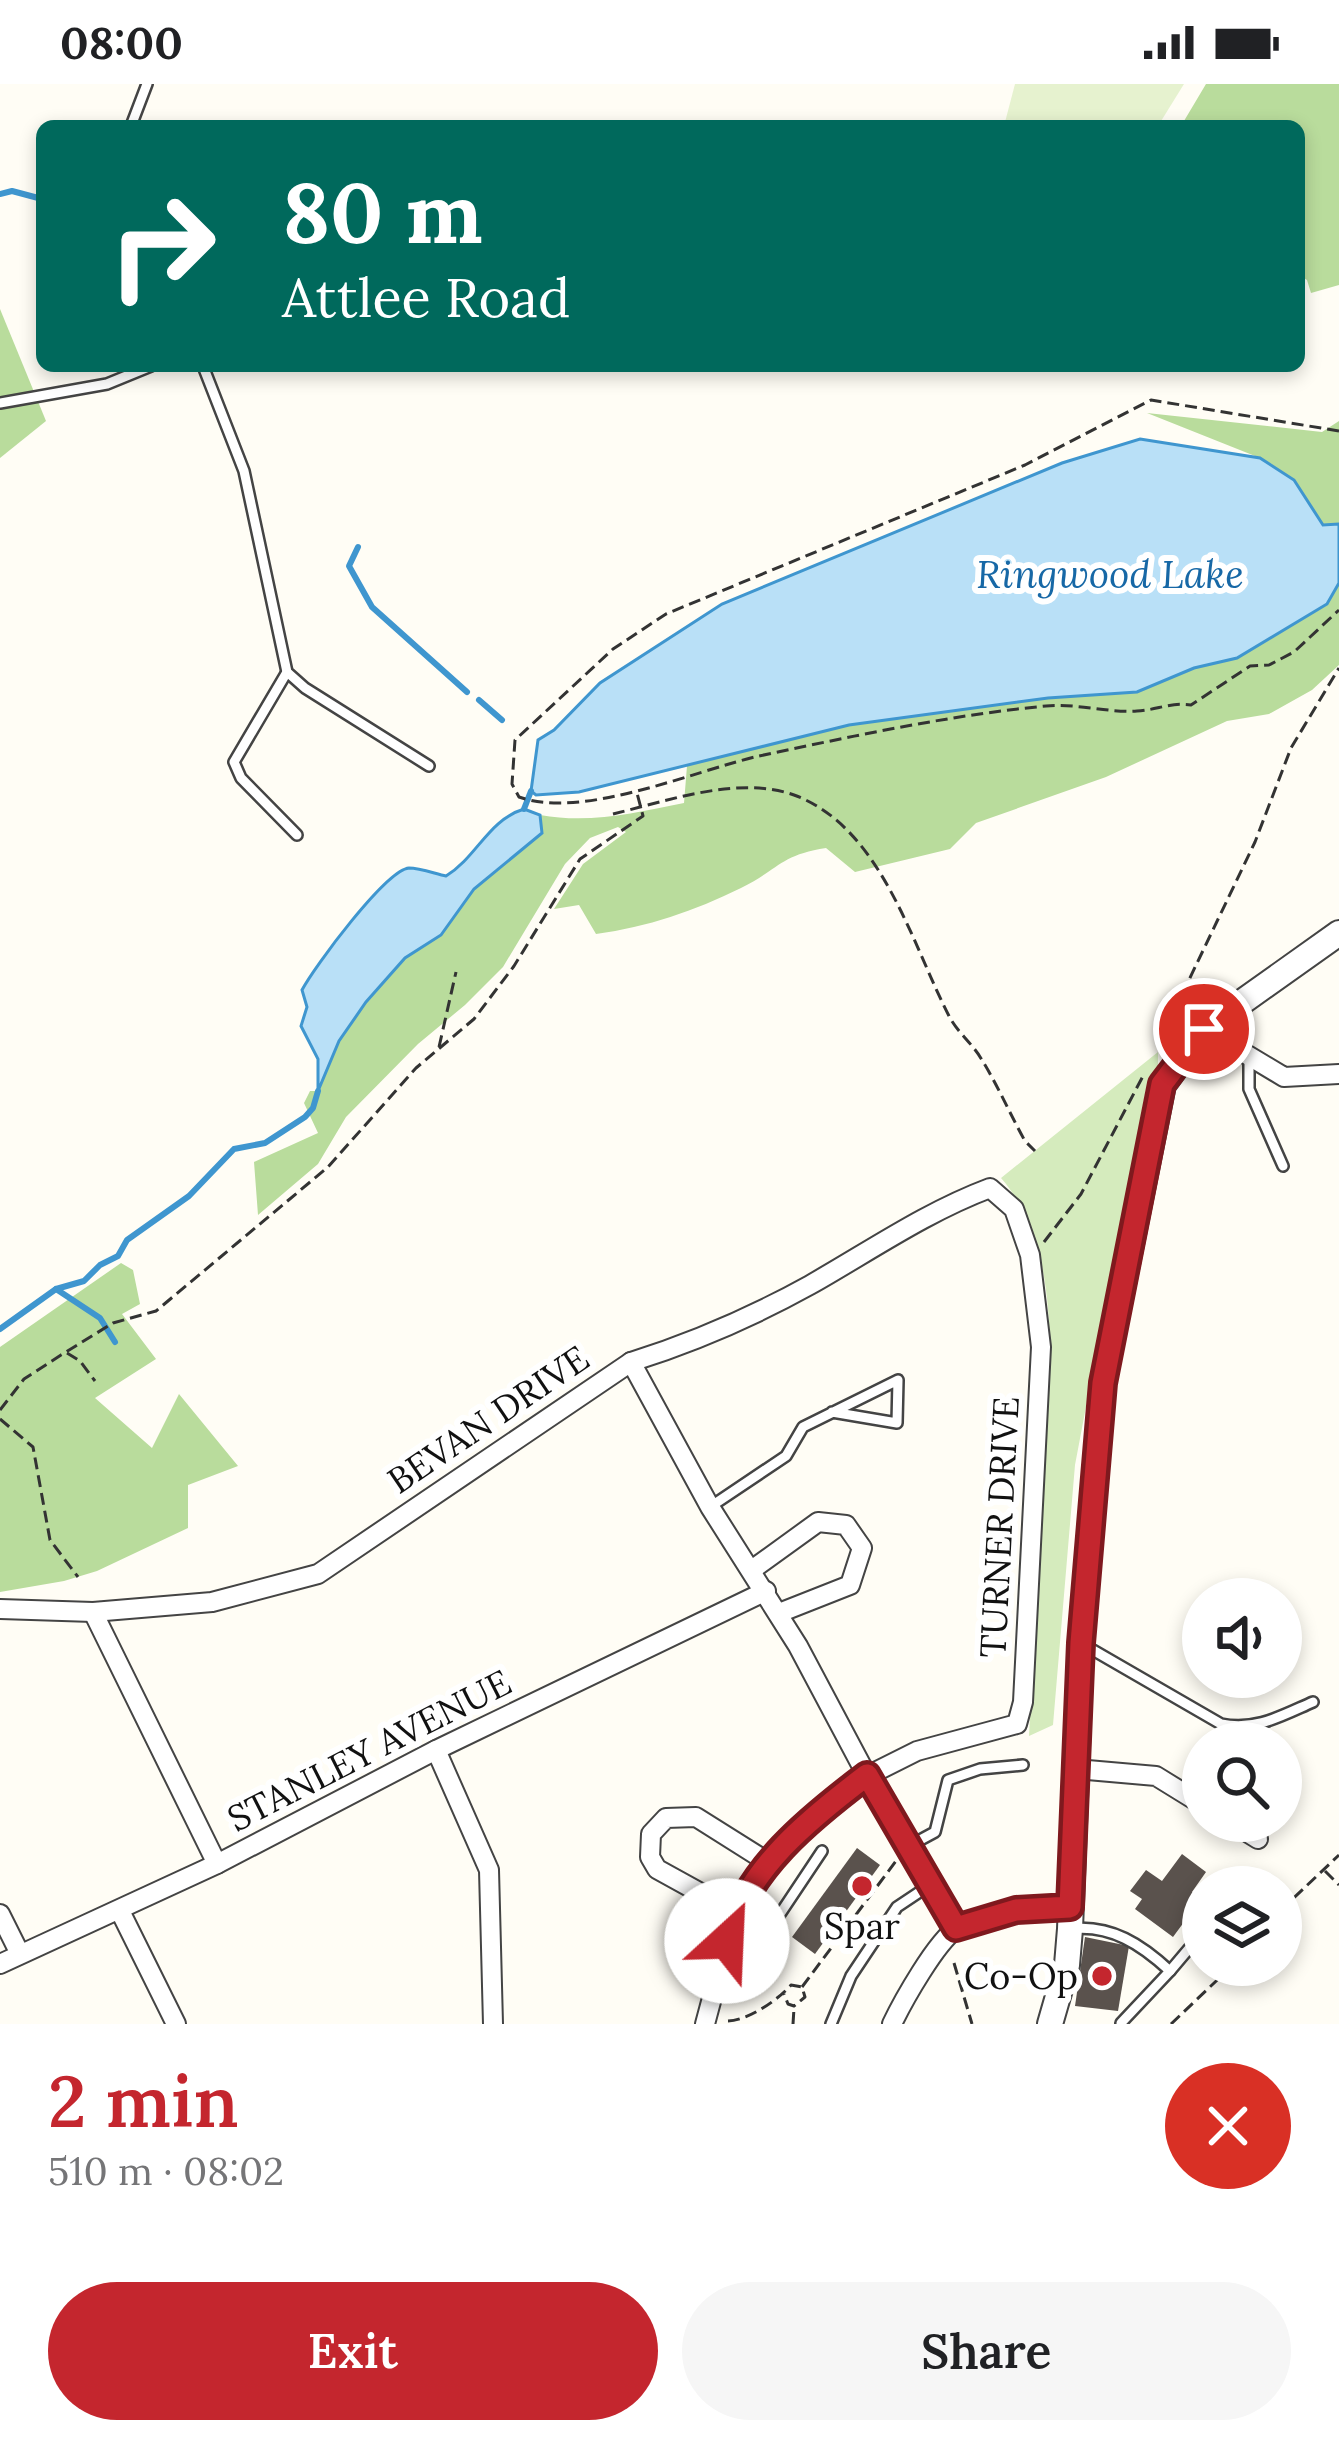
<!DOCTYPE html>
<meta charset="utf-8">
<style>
:root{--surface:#fff;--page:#f6f6f6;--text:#202124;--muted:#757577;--accent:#c4262e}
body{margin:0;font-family:Lora,serif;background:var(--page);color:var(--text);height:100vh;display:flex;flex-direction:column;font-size:45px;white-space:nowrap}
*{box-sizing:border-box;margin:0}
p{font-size:39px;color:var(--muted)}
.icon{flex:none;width:66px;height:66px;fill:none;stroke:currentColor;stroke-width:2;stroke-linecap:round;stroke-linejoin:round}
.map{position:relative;height:1940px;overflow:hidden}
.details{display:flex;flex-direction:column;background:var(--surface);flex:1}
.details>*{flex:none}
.top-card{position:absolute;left:36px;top:36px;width:1269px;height:252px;border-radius:18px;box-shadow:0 6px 18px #0003;background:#00695c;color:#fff;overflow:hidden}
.controls{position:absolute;left:1182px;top:1494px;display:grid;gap:24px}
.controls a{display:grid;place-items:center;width:120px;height:120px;border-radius:50%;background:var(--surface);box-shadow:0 6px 18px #0003;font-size:60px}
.pin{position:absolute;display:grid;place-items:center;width:102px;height:102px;color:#fff;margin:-51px;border:6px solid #fff;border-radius:50%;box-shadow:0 3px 12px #0007}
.me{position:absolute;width:132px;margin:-66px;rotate:25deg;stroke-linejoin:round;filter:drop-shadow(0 0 9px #0008)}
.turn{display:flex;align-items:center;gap:42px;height:252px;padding:0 48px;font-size:54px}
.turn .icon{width:156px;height:156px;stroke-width:2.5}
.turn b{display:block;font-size:84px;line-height:102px}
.round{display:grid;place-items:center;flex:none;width:126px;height:126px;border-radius:63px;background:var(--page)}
.overview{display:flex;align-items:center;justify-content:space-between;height:204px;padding:0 48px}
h1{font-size:72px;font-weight:600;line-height:90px;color:var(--accent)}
.cta{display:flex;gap:24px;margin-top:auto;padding:24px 48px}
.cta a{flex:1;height:138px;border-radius:72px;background:var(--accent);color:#fff;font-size:48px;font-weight:600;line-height:138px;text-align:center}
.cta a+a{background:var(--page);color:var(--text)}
.status{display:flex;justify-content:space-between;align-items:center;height:84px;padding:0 60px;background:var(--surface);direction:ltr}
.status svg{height:33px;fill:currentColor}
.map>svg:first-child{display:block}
</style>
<div class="status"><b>08:00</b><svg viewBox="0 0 49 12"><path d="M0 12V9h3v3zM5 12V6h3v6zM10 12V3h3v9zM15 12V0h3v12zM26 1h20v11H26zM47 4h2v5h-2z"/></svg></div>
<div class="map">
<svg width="1339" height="1940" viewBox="0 0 1339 1940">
<rect width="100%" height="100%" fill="#fffdf5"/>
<path fill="#d5ebbd" d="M1158 968V982L1146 1005 1075 1381 1053 1641 1029 1652C1033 1576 1037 1499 1041 1423 1046 1323 1072 1175 1001 1094Z"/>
<g fill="#b9dc9c">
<path d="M1206 0H1339V201L1311 209 1307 196 1299 191V42H1181Z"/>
<path d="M0 225 46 337 0 374Z"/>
<path d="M1147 329 1322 348 1339 337V440L1323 441 1294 396 1260 374Z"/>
<path d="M1339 499V581L1312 606 1269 630 1227 637 1106 693 976 739 950 765 855 788 826 764C780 771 778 786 741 804 694 827 648 843 596 850L579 821 554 825 583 780 626 748 618 743 590 754 565 780 503 883 465 921 418 960 346 1033 318 1080 258 1131 254 1078 318 1049 304 1019 310 1007H318L339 957 366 918 405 874 441 851 474 805 542 749 540 731C590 740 634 729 684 719L687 682 849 641 1048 614 1137 608 1194 584 1238 574 1327 520Z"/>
<path d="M121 1179 133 1186 140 1220 122 1230 156 1275 95 1314 152 1364 179 1310 238 1382 188 1401V1444L97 1487 64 1497 0 1508V1263Z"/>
</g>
<path fill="#e6f2cf" d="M1015 0H1184L1158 42H1004Z"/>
<g fill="#b9e0f7" stroke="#3f96cf" stroke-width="3">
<path d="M1140 355 1260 374 1294 396 1323 441 1339 440V499L1327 520 1237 574 1194 584 1137 608 1048 614 849 641 579 708 536 711 531 707 538 656 554 646 600 599 722 520 1062 379Z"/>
<path d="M524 725 540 731 542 749 474 805 441 851 405 874 366 918 339 957 318 1007V975L301 942 307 923 302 906C314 883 386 786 409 784 420 784 436 790 446 792 477 773 488 736 524 725Z"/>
</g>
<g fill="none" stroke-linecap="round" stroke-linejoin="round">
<g stroke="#3f96cf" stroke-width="6">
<path d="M0 110 12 107 42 115"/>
<path d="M358 463 349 482 372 523 467 608"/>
<path d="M479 616 502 636"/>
<path d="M524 725 531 707"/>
<path d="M56 1205 100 1234 115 1258"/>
<path d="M0 1245 56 1205 84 1197 100 1181 118 1172 127 1156 189 1112 234 1065 265 1059 305 1033 313 1024 318 1007"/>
</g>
</g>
<g fill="#5a524d">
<path d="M857 1764 880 1781 815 1870 792 1853Z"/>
<path d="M1182 1770 1206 1788 1192 1808 1201 1815 1173 1853 1135 1825 1142 1815 1130 1807 1146 1786 1162 1797Z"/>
<path d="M1085 1853 1129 1862 1118 1927 1075 1922Z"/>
</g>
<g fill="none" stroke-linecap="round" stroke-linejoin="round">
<g stroke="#444" stroke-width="14">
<g id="service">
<path d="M131 42 147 0"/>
<path d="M203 282 244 387 287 588 305 604 429 682"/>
<path d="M0 319 107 300 151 282"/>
<path d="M287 588 234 678 241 694 297 751"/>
<path d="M1249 972V1005L1283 1082"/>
<path d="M710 1423 786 1372 803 1343 898 1296 897 1339 832 1328"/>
<path d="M1086 1562 1221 1640C1256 1647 1281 1632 1313 1618"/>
<path d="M909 1762 935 1748 948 1696 980 1685 1023 1681"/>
<path d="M1070 1845C1111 1840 1142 1861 1170 1887L1121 1939"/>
<path d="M724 1883 756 1866 822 1767"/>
<path d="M1170 1887 1203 1848"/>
<path d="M831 1940 851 1892 897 1823 930 1801"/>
</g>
</g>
<g stroke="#444" stroke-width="22">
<g id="minor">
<path d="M1204 945 1284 993 1339 990"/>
<path d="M631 1278 710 1423 798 1562 867 1692 956 1844"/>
<path d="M753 1485 818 1438 846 1441 862 1464 850 1501 779 1529"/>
<path d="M0 1525 93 1528 212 1518 318 1490 631 1278C691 1259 754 1232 810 1201 870 1167 926 1128 990 1104L1014 1125 1030 1171 1041 1263 1023 1618 1017 1640 917 1667 867 1692 816 1729 769 1779 735 1828 705 1940"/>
<path d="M93 1528 217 1780"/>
<path d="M436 1666 489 1786 493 1940"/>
<path d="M1076 1685 1156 1692 1203 1721"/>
<path d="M1229 1737 1258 1755"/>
<path d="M120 1827 176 1940"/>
<path d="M735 1828 657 1785 650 1773 651 1750 666 1734 696 1733 769 1779"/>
<path d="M0 1830 20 1870"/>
<path d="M0 1880 217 1780 436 1666 766 1507"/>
<path d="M892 1940C903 1917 936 1858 957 1844 983 1827 1040 1825 1070 1823"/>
</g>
</g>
<g stroke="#444" stroke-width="28">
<path id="tertiary" d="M1050 1940 1067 1881 1070 1845 1081 1559 1103 1299 1163 1001 1204 945 1339 849"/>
</g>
<g stroke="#333" stroke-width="3" stroke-dasharray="12 6" stroke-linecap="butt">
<path d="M1339 347 1151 316 1025 381 666 530 613 565 515 656 512 700 519 713C583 736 693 687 759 672 854 652 950 631 1046 622 1076 619 1107 629 1137 627 1157 626 1171 618 1191 621L1250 582 1269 581 1294 568 1339 526"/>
<path d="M613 730C667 717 739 691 794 711 881 743 911 858 949 932 957 948 973 960 982 976 998 1002 1010 1030 1025 1057L1035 1067"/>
<path d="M1166 960 1164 948 1255 758 1291 664 1339 584"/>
<path d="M439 963 456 888"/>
<path d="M1044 1158 1081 1110 1143 992"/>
<path d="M67 1269 80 1277 95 1297"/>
<path d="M0 1326 24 1295 61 1271 113 1239 156 1227 328 1083 416 984 474 935 514 882 580 775 643 732 637 709"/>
<path d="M0 1335 33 1363 50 1456 78 1493"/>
<path d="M1325 1787 1339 1801"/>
<path d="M1281 1826 1339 1771"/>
<path d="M954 1879 972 1940"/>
<path d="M802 1903 896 1777"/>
<path d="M728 1937C749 1936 778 1916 791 1901L802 1903 805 1913 794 1922 788 1920 784 1910"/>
<path d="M793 1940 794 1924"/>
<path d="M1171 1940 1233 1881"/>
</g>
<use href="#service" stroke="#fff" stroke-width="9"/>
<use href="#minor" stroke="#fff" stroke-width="18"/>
<use href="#tertiary" stroke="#fff" stroke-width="24"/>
</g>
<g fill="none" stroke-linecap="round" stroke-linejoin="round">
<g stroke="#7f191e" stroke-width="30">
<path id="route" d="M727 1857C746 1785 810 1734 867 1691L956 1844 1016 1826 1070 1823 1081 1559 1103 1299 1162 1000 1204 945"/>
</g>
<use href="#route" stroke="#c4262e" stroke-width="21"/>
</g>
<g fill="#c4262e" stroke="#fff" stroke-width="4.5">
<circle cx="862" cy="1802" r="12"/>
<circle cx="1102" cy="1892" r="12"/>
</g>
<g text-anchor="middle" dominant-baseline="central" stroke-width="12" stroke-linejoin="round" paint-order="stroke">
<g font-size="36" fill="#111" stroke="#fff">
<text transform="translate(488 1335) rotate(-34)">BEVAN DRIVE</text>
<text transform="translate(999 1443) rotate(-87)">TURNER DRIVE</text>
<text transform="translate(369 1666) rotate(-27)">STANLEY AVENUE</text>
</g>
<g font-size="36" fill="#111" stroke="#fff">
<text x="862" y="1842">Spar</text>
<text x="1078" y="1892" text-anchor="end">Co-Op</text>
</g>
<g font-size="39" font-style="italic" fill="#1768a6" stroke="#fff">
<text x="1110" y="490">Ringwood Lake</text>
</g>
</g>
</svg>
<div class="controls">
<a><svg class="icon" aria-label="sound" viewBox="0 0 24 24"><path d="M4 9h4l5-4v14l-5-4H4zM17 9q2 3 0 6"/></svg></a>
<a><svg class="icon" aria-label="search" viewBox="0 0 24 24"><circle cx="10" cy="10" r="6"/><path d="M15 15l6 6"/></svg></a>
<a><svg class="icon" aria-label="layers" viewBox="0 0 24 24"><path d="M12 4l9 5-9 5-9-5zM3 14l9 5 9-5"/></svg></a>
</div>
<div class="pin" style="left:1204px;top:945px;background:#d93025"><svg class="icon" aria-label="arrive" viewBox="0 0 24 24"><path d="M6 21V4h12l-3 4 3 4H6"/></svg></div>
<svg class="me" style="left:727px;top:1857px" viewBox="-20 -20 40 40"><circle r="19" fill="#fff"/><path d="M0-13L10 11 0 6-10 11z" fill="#c4262e"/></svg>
<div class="top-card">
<div class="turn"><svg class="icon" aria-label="right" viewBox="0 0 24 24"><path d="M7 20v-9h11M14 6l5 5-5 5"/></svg><div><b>80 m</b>Attlee Road</div></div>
</div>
</div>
<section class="details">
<div class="overview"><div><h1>2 min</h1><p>510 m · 08:02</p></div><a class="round" style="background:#d93025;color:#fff"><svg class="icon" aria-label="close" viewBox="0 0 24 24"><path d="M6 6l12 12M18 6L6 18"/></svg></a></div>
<div class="cta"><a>Exit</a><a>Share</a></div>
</section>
